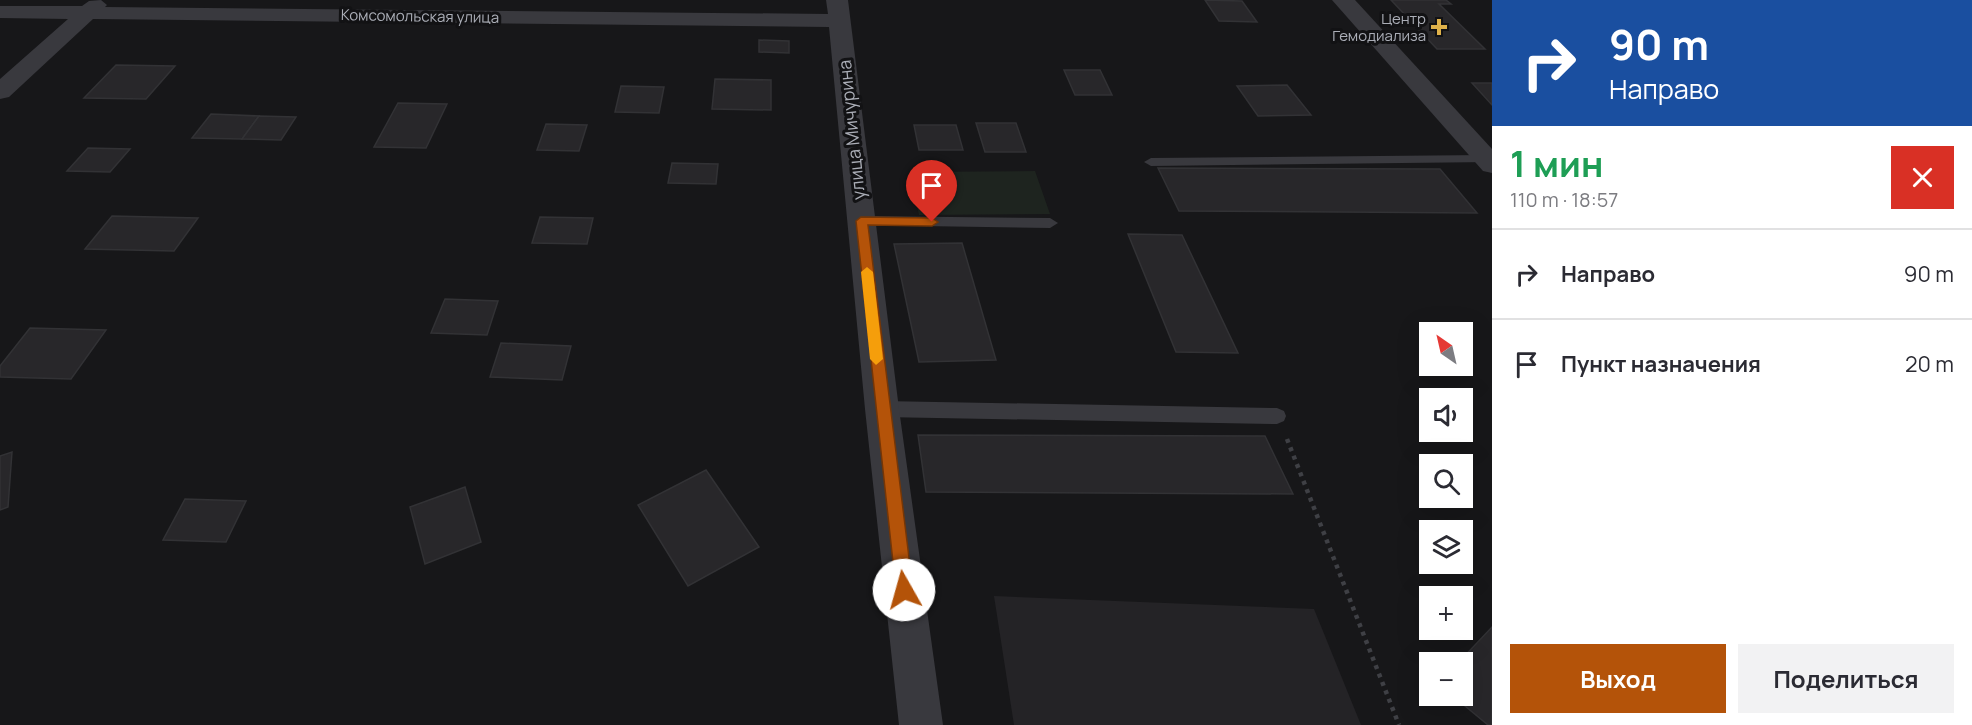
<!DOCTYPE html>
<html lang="ru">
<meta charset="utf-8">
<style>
:root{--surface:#fff;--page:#f2f2f3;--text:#2b2b33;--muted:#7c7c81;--line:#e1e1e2;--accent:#b45309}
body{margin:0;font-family:Manrope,sans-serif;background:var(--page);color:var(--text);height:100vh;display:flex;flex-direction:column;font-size:22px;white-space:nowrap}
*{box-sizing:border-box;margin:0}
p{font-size:20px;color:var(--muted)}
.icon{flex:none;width:33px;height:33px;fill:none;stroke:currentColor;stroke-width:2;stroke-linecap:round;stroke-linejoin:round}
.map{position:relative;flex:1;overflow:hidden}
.panel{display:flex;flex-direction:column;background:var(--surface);width:480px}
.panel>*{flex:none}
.guide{background:#1a4fa0;color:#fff;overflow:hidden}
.needle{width:39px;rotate:326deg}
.buttons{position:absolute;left:1419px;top:322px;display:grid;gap:12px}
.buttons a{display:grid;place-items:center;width:54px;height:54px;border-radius:0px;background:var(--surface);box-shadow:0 6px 24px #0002;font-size:30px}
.pin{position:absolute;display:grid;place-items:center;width:51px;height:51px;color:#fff;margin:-62px -26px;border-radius:50% 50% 50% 0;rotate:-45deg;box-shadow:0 0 6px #0007}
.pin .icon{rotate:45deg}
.me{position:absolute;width:66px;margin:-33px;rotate:353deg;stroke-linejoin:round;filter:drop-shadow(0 0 4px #0008)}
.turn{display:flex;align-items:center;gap:21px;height:126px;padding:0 18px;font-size:27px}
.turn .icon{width:78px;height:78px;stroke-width:2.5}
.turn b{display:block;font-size:42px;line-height:51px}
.round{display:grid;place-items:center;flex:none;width:63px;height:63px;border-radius:0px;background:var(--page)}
.summary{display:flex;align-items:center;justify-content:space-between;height:102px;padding:0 18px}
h1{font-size:36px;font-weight:700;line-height:45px;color:#1e9e55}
.primary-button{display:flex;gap:12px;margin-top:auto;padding:12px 18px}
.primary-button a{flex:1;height:69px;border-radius:0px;background:var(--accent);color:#fff;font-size:24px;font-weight:700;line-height:69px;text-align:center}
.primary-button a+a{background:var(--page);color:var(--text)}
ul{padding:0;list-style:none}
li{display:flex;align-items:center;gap:18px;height:90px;padding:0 18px;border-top:2px solid var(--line)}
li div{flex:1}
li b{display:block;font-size:22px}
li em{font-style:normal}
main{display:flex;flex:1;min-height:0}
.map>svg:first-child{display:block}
</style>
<main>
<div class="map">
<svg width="1492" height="725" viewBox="0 0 1492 725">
<rect width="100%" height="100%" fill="#171719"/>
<path fill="#242326" d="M994 596 1314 609 1361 725H1014Z"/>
<path fill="#1e241f" d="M1035 171 1050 214 919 215 910 172Z"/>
<g fill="#28272a" stroke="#323235" stroke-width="1.5">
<path d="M1205 0 1242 1 1257 22 1219 21Z"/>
<path d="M1391 0H1446L1451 4H1439L1485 49H1437Z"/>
<path d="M759 40 789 41V53L759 52Z"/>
<path d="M116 65 175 66 146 99 84 98Z"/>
<path d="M1064 70H1100L1112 95H1075Z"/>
<path d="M715 79 771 80V110L712 109Z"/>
<path d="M1472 83H1492V105Z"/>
<path d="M1287 85 1311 115 1258 116 1237 86Z"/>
<path d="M621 86 664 87 659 113 615 112Z"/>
<path d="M398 103 447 104 426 148 374 147Z"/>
<path d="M211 114 259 116 242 139 192 138Z"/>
<path d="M259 116 296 117 281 140 242 139Z"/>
<path d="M976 123H1016L1026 152H985Z"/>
<path d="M546 124 587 125 579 151 537 150Z"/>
<path d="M914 125H956L963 150H919Z"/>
<path d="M88 148 130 149 110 172 67 171Z"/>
<path d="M672 163 718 164 716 184 668 183Z"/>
<path d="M1158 168 1440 169 1477 213 1179 211Z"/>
<path d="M112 216 198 218 174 251 85 249Z"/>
<path d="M540 217 593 218 587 244 532 243Z"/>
<path d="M1128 234 1182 235 1238 353 1176 352Z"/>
<path d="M962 243 996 360 919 362 894 244Z"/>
<path d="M445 299 498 301 487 335 431 333Z"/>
<path d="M30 328 106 330 71 379 0 377V366Z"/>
<path d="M501 343 571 346 562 380 490 377Z"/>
<path d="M918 435 1265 436 1293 494 926 492Z"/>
<path d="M12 452 8 507 0 510V456Z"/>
<path d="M706 470 759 547 688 586 638 505Z"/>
<path d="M465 487 481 542 425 564 410 507Z"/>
<path d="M185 499 246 501 226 542 163 540Z"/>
<path d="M1492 627V725H1488L1453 696H1462V663H1458Z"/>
</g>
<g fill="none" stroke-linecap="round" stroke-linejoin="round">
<path stroke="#3f4045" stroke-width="4.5" stroke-dasharray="4 5" stroke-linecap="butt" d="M1287 439 1399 725"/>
<g fill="#39393e" fill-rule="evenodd">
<path d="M1486 155 1491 156V162L1151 166 1144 162 1151 158Z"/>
<path d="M861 216 1050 218 1058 223 1050 228 856 225 853 221Z"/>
<path d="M882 401 1277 408 1284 411 1286 416 1284 421 1277 424 882 417 875 414 873 409 875 404Z"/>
</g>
<path fill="#39393e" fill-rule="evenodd" d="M101 0 107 5 105 7 828 14 826 0H848L899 409 943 725H899L865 409 829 27 93 19 9 97 0 99V79L68 19 0 18V6H82L89 1Z"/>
<path fill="#39393e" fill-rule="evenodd" d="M1332 0H1355L1492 149V173L1483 171Z"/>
</g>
<path fill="#b45309" stroke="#753606" stroke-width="1.5" d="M861 217 932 218 938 222 932 226 868 225 913 590 910 595 904 597 899 595 896 590 856 221Z"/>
<path fill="#f59e0b" d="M867 267 873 272 883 359 876 365 870 359 861 272Z"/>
<path fill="#dfb14a" stroke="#121214" stroke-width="2" d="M1436 18h6v6h6v6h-6v6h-6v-6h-6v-6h6z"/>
<g text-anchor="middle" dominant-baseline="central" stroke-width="6" stroke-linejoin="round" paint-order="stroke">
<g font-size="15" fill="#abaeb7" stroke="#121214">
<text transform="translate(420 16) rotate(1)">Комсомольская улица</text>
</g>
<g font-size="15" fill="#abaeb7" stroke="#121214" text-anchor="end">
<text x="1426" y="18">Центр<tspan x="1426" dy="17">Гемодиализа</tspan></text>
</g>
<g font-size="18" fill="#abaeb7" stroke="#121214">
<text transform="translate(851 130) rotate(-96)">улица Мичурина</text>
</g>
</g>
</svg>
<div class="buttons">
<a><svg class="needle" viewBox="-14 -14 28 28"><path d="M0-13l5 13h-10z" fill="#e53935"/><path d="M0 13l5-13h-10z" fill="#7c7c81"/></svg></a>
<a><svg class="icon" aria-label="sound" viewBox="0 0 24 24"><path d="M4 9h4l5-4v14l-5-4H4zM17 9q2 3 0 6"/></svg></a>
<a><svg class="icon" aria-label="search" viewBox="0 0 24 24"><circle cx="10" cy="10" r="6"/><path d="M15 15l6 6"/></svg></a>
<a><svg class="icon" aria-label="layers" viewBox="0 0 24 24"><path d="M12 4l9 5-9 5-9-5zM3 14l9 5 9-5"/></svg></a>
<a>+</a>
<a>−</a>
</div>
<div class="pin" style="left:932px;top:222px;background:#d93025"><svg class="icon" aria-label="arrive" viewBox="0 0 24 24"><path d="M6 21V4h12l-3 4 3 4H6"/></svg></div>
<svg class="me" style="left:904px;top:590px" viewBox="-20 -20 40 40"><circle r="19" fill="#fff"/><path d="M0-13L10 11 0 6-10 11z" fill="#b45309"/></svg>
</div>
<section class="panel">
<div class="guide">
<div class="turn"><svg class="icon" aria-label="right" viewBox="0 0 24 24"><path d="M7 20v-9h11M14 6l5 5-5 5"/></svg><div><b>90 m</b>Направо</div></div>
</div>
<div class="summary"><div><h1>1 мин</h1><p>110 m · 18:57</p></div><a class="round" style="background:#d93025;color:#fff"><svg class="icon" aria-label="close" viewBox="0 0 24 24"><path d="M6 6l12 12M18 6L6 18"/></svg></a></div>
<ul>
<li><svg class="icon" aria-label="right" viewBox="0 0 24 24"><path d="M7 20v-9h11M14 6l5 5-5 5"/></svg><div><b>Направо</b></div><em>90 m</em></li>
<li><svg class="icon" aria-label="arrive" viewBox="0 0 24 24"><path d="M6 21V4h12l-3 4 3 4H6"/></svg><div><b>Пункт назначения</b></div><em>20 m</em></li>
</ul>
<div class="primary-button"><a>Выход</a><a>Поделиться</a></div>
</section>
</main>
